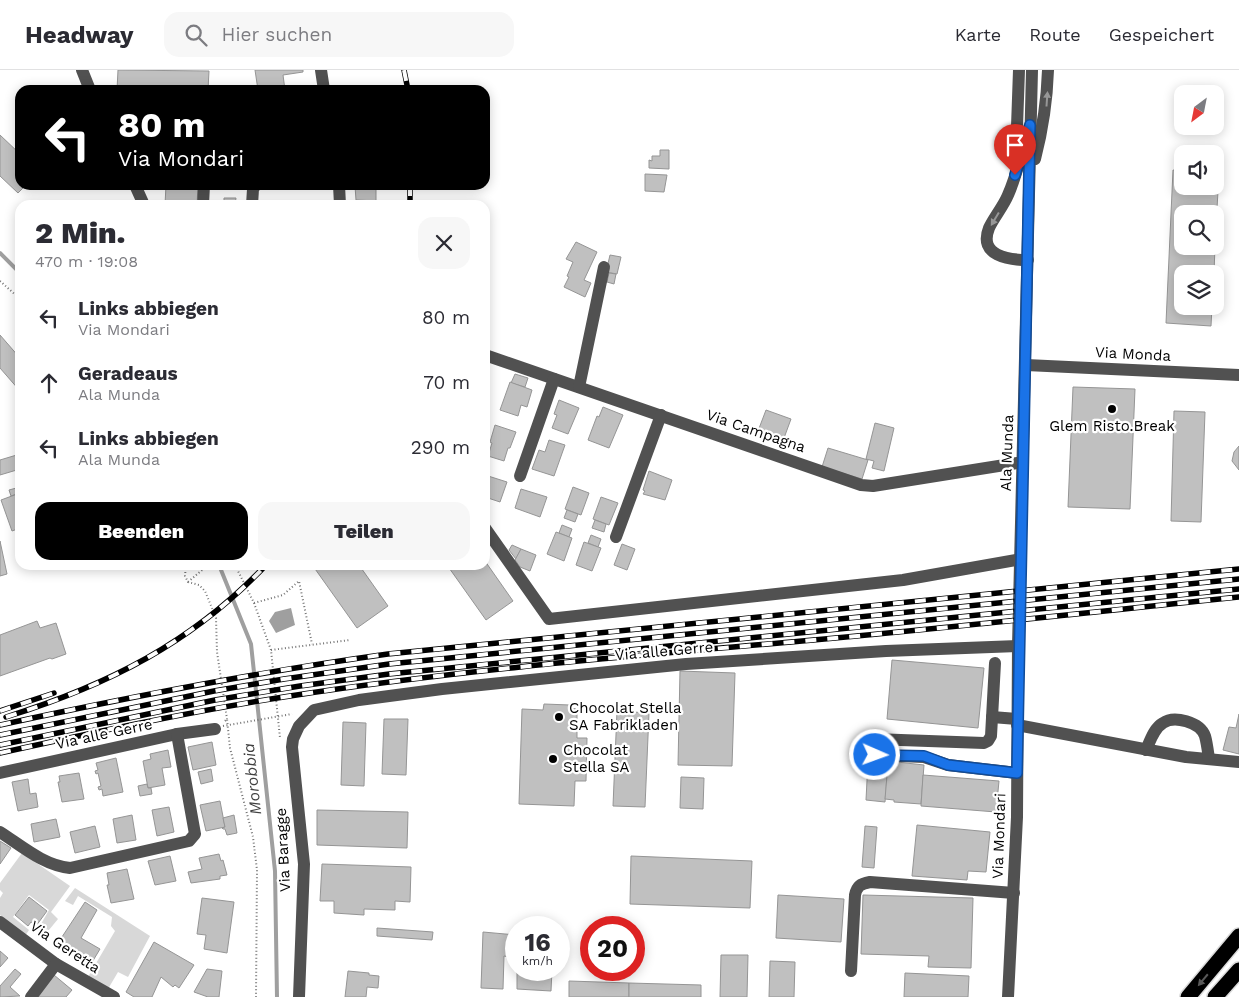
<!DOCTYPE html>
<html lang="de">
<meta charset="utf-8">
<style>
:root{--surface:#fff;--page:#f7f7f7;--text:#2b2b33;--muted:#7c7c81;--line:#e1e1e2;--accent:#000}
body{margin:0;font-family:"Work Sans",sans-serif;background:var(--page);color:var(--text);height:100vh;display:flex;flex-direction:column;font-size:19px;white-space:nowrap}
*{box-sizing:border-box;margin:0}
p{font-size:16px;color:var(--muted)}
.icon{flex:none;width:28px;height:28px;fill:none;stroke:currentColor;stroke-width:2;stroke-linecap:round;stroke-linejoin:round}
.map{position:relative;flex:1;overflow:hidden}
.side{position:absolute;left:15px;top:130px;width:475px;height:370px;display:flex;flex-direction:column;background:var(--surface);border-radius:15px;box-shadow:0 2px 12px #0003}
.side>*{flex:none}
.guide{position:absolute;left:15px;top:15px;width:475px;height:105px;border-radius:15px;box-shadow:0 2px 12px #0003;background:#000;color:#fff;overflow:hidden}
.needle{width:32px;rotate:212deg}
.tools{position:absolute;left:1174px;top:15px;display:grid;gap:10px}
.tools a{display:grid;place-items:center;width:50px;height:50px;border-radius:10px;background:var(--surface);box-shadow:0 2px 12px #0003;font-size:25px}
.speed{position:absolute;left:505px;top:846px;display:flex;gap:10px;font-size:25px;font-weight:700;text-align:center}
.speed>*{display:grid;place-content:center;width:65px;height:65px;border-radius:50%;background:var(--surface);box-shadow:0 2px 12px #0003;line-height:1}
.speed small{font-size:12px;font-weight:400}
.speed .limit{border:8px solid #d22;background:#fff;color:#111}
.pin{position:absolute;display:grid;place-items:center;width:42px;height:42px;color:#fff;margin:-51px -21px;border-radius:50% 50% 50% 0;rotate:-45deg;box-shadow:0 0 5px #0007}
.pin .icon{rotate:45deg}
.me{position:absolute;width:55px;margin:-28px;rotate:92deg;stroke-linejoin:round;filter:drop-shadow(0 0 4px #0008)}
.turn{display:flex;align-items:center;gap:18px;height:105px;padding:0 20px;font-size:22px}
.turn .icon{width:65px;height:65px;stroke-width:2.5}
.turn b{display:block;font-size:35px;line-height:42px}
.round{display:grid;place-items:center;flex:none;width:52px;height:52px;border-radius:15px;background:var(--page)}
.headline{display:flex;align-items:center;justify-content:space-between;height:85px;padding:0 20px}
h1{font-size:30px;font-weight:800;line-height:38px}
.primary-button{display:flex;gap:10px;margin-top:auto;padding:10px 20px}
.primary-button a{flex:1;height:58px;border-radius:15px;background:var(--accent);color:#fff;font-size:20px;font-weight:800;line-height:58px;text-align:center}
.primary-button a+a{background:var(--page);color:var(--text)}
ul{padding:0;list-style:none}
li{display:flex;align-items:center;gap:15px;height:65px;padding:0 20px}
li div{flex:1}
li b{display:block;font-size:19px}
li em{font-style:normal}
header{display:flex;align-items:center;gap:30px;box-sizing:border-box;height:70px;padding:0 25px;background:var(--surface);border-bottom:1px solid var(--line)}
header strong{font-size:24px}
nav{display:flex;gap:28px;margin-inline-start:auto;font-size:18px}
.search{width:350px;height:45px;background:var(--page);display:flex;align-items:center;gap:12px;box-sizing:border-box;padding:0 18px;border-radius:15px;color:var(--muted);font-size:19px}
.map>svg:first-child{display:block}
</style>
<header>
<strong>Headway</strong>
<div class="search"><svg class="icon" aria-label="search" viewBox="0 0 24 24"><circle cx="10" cy="10" r="6"/><path d="M15 15l6 6"/></svg>Hier suchen</div>
<nav><a>Karte</a><a>Route</a><a>Gespeichert</a></nav>
</header>
<div class="map">
<svg width="1239" height="927" viewBox="0 0 1239 927">
<rect width="100%" height="100%" fill="#fff"/>
<g fill="#d8d8d8">
<path d="M22 783 70 816 51 842 58 849 44 866 37 861 49 840 29 825 13 847 29 860 25 866 0 845V828L3 823 0 820V813Z"/>
<path d="M75 818 150 866 128 907 118 902 108 919 88 907 115 861 111 856 112 847 78 826 73 835 65 831Z"/>
</g>
<path fill="#9f9f9f" d="M291 538 295 555 276 563 269 551 275 542Z"/>
<g fill="none" stroke-linecap="round" stroke-linejoin="round">
<g stroke="#9f9f9f" stroke-width="4">
<path d="M0 183 20 203"/>
<path d="M219 495 251 574 275 801 277 927"/>
</g>
</g>
<g fill="#c0c0c0" stroke="#959595">
<path d="M118 0 209 1 208 20H117Z"/>
<path d="M255 0H303V2L283 5 285 20H258Z"/>
<path d="M0 65 20 84V115H26L18 123 0 106Z"/>
<path d="M660 80H669V99L649 98V90L652 91V86H660Z"/>
<path d="M1173 100 1182 101V116H1215V103H1219L1215 174V144H1182V176H1215L1214 204H1182V236H1212L1211 256 1166 253Z"/>
<path d="M645 104 667 105 664 122 645 121Z"/>
<path d="M166 115H198L197 135H165Z"/>
<path d="M376 115V131L356 130 355 116Z"/>
<path d="M224 128H236L235 135H224Z"/>
<path d="M267 131 306 132V135H267Z"/>
<path d="M576 172 597 182 584 210 591 213 585 227 564 217 569 207 567 206 573 192 566 189Z"/>
<path d="M610 185 621 187 617 204 606 202Z"/>
<path d="M609 203 616 204 614 214 607 212Z"/>
<path d="M0 265 20 288V321L0 298Z"/>
<path d="M515 304 528 308 525 317 511 313Z"/>
<path d="M510 312 532 320 527 337 521 335 518 346 500 340Z"/>
<path d="M1073 317 1135 319 1130 439 1068 437Z"/>
<path d="M559 330 579 338 568 364 552 358 557 345 554 344Z"/>
<path d="M603 337 623 345 609 378 588 370 597 346 599 347Z"/>
<path d="M766 340 791 349 784 368 758 361Z"/>
<path d="M1174 341 1205 342 1201 452 1171 451Z"/>
<path d="M875 353 894 358 884 401 872 398 874 391 866 389Z"/>
<path d="M495 355 516 362 510 378H508L504 391 488 386 492 373 490 372Z"/>
<path d="M549 370 565 375 554 406 532 399 539 380 545 382Z"/>
<path d="M1239 376V400L1232 391 1234 382Z"/>
<path d="M828 378 868 390 862 409 822 397Z"/>
<path d="M20 384V399L0 405V390Z"/>
<path d="M649 401 672 410 665 430 643 424 645 421 643 420Z"/>
<path d="M485 405 507 412 500 432 485 427Z"/>
<path d="M20 417V423L11 426 9 420Z"/>
<path d="M573 417 589 423 581 445 565 439Z"/>
<path d="M521 419 547 427 540 447 515 438Z"/>
<path d="M20 423V458L12 461 1 430Z"/>
<path d="M601 427 618 433 609 455 593 449Z"/>
<path d="M567 440 578 444 575 452 564 448Z"/>
<path d="M595 450 606 454 604 462 592 458Z"/>
<path d="M562 455 572 459 569 467 559 463Z"/>
<path d="M556 462 572 468 564 491 547 484Z"/>
<path d="M591 465 601 469 598 477 588 473Z"/>
<path d="M0 471 7 504 0 506Z"/>
<path d="M584 472 601 478 592 501 576 495Z"/>
<path d="M622 474 635 479 627 500 614 495Z"/>
<path d="M512 475 521 479 516 489 509 480Z"/>
<path d="M521 479 536 485 530 501 520 497 515 490Z"/>
<path d="M485 491 513 531 486 550 447 495H485Z"/>
<path d="M315 495H359L388 536 357 558 313 496Z"/>
<path d="M37 551 40 558 56 553 66 584 52 589 50 588 0 606V565Z"/>
<path d="M892 590 984 598 978 658 887 649Z"/>
<path d="M680 601 735 603 732 696 678 695Z"/>
<path d="M544 634 570 635V638L577 639V668H587L586 711H575L574 736 519 734 522 639 543 640Z"/>
<path d="M617 641 649 643 645 737 613 736Z"/>
<path d="M1239 644V684L1223 680 1229 657 1236 658Z"/>
<path d="M384 649H408L406 705 382 704Z"/>
<path d="M343 652 366 653 364 716 341 715Z"/>
<path d="M212 672 216 695 193 700 188 677Z"/>
<path d="M168 680 171 697 162 698 165 715 148 718 143 691 151 689 150 684Z"/>
<path d="M116 688 123 722 103 726 102 719 99 720 98 717 101 716 98 703 96 704 95 701 98 700 96 693Z"/>
<path d="M868 691 888 692 885 732 866 730Z"/>
<path d="M897 692 924 695 921 734 894 732V730L885 729 888 694 897 695Z"/>
<path d="M211 699 213 711 201 714 198 702Z"/>
<path d="M79 703 84 729 62 732 58 712H60L59 706Z"/>
<path d="M923 705 999 711 996 742 921 736Z"/>
<path d="M681 707 704 708 703 739 680 738Z"/>
<path d="M28 709 30 724 36 723 38 737 18 741 12 712Z"/>
<path d="M147 714 148 718H151L152 724 140 726 138 716Z"/>
<path d="M220 731 225 757 206 761 200 735Z"/>
<path d="M169 737 174 762 157 766 152 740Z"/>
<path d="M317 740 408 742 407 778 317 775Z"/>
<path d="M132 745 136 770 117 773 113 749Z"/>
<path d="M234 745 237 763 227 765 225 759H223L222 758 225 757 223 748Z"/>
<path d="M56 749 60 767 34 772 31 754Z"/>
<path d="M917 755 990 762 986 802 968 801 967 810 912 806Z"/>
<path d="M95 756 100 777 75 783 70 762Z"/>
<path d="M865 756 877 757 874 798 862 797Z"/>
<path d="M0 771 11 778 0 794Z"/>
<path d="M219 784 221 791 223 790 227 805 220 806V809L191 813 188 802 202 799 199 788Z"/>
<path d="M170 786 176 811 155 815 148 791Z"/>
<path d="M631 786 752 791 750 838 630 834Z"/>
<path d="M322 794 411 797 410 832 395 831V840L364 839V845L334 843V831H320Z"/>
<path d="M127 799 134 829 111 833 107 815H109L107 803Z"/>
<path d="M778 825 844 829 841 872 776 868Z"/>
<path d="M863 825 973 828 971 898 928 897 929 886 861 884Z"/>
<path d="M29 827 47 841 36 856 31 852 28 856 15 845Z"/>
<path d="M202 828 234 832 227 883 204 879 206 865 197 864Z"/>
<path d="M85 832 97 840 81 868 100 879 91 894 58 873Z"/>
<path d="M377 858 433 862 432 870 377 866Z"/>
<path d="M483 862 516 865V879H510V887L504 886 503 919 481 918Z"/>
<path d="M154 872 194 895 179 918 175 915 173 917 161 907 152 927H134L126 922Z"/>
<path d="M0 881 8 888 0 897Z"/>
<path d="M721 885H748L747 927H720Z"/>
<path d="M770 891 795 892 794 927H769Z"/>
<path d="M15 899 21 904 10 917 20 926 0 927V916Z"/>
<path d="M207 899 222 901 219 927H208L194 922Z"/>
<path d="M517 900H552L551 921 517 919Z"/>
<path d="M348 901 369 903V905L379 906 378 918 367 917 366 927H345Z"/>
<path d="M905 903 969 906 968 927H904Z"/>
<path d="M54 905 72 920 66 927H37Z"/>
<path d="M569 911 629 913V927H569Z"/>
<path d="M629 913 701 915V927H629Z"/>
</g>
<g fill="none" stroke-linecap="round" stroke-linejoin="round">
<g stroke="#dbdbdb" stroke-width="18">
<g id="highway">
<path d="M1188 927 1239 866"/>
<path d="M1215 927 1239 900"/>
</g>
</g>
<g stroke="#737373" stroke-width="2" stroke-dasharray="1 2.5" stroke-linecap="butt">
<path d="M0 211 20 229"/>
<path d="M186 495 185 506 188 512 199 515 205 521 216 548 217 582 227 649"/>
<path d="M240 495 238 501 254 533 271 580 280 668"/>
<path d="M188 512 208 495"/>
<path d="M254 533 283 525 299 511 312 574"/>
<path d="M271 580 350 570"/>
<path d="M225 651 227 649 230 678 253 767 257 800 256 927"/>
</g>
<g stroke="#515151" stroke-width="12">
<path d="M82 0 90 20"/>
<path d="M321 0 324 20"/>
<path d="M1026 70C1020 88 1016 107 1008 125 1003 137 994 147 989 158 978 186 1009 190 1028 190"/>
<path d="M1016 85 1019 0"/>
<path d="M1035 89C1043 58 1047 32 1048 0"/>
<path d="M135 115 144 135"/>
<path d="M339 115 340 135"/>
<path d="M203 135 204 115"/>
<path d="M252 135 253 119 256 115"/>
<path d="M485 285 861 415 873 416 1023 392"/>
<path d="M1026 295 1239 305"/>
<path d="M579 317 604 197"/>
<path d="M520 406 554 309"/>
<path d="M485 458 549 549 903 510 1021 489"/>
<path d="M616 467 661 345"/>
<path d="M992 647 1017 649"/>
<path d="M1017 655 1186 687 1239 692"/>
<path d="M873 669 984 673 988 671 991 666 995 593"/>
<path d="M1146 680C1150 671 1154 658 1163 653 1174 645 1200 652 1205 666 1207 673 1208 682 1209 689"/>
<path d="M875 685 924 687 948 695 1017 703"/>
<path d="M0 703 177 664 215 659"/>
<path d="M0 762C22 776 43 795 70 798L189 771 195 764 177 664"/>
<path d="M0 852 56 894 114 927"/>
<path d="M851 901 855 825C857 816 860 814 870 812L1014 823"/>
<path d="M31 927 56 894"/>
<path d="M299 927 304 794 292 677 293 669 299 656 314 640 359 630 442 619 686 594 886 581 1018 576"/>
<path d="M1008 927 1017 747 1018 576 1032 0"/>
</g>
<use href="#highway" stroke="#000" stroke-width="15"/>
<g stroke="#000" stroke-width="5.5">
<g id="rail">
<path d="M404 0 408 20"/>
<path d="M410 115V135"/>
<path d="M0 641 54 623"/>
<path d="M6 647C108 615 192 573 266 495"/>
<path d="M0 655C129 627 257 602 388 584L1239 499"/>
<path d="M0 665 214 621 284 609 389 594 1239 509"/>
<path d="M0 675 215 630 300 616 389 604 1239 519"/>
<path d="M0 683C96 662 192 641 290 626 458 600 632 586 802 571 948 558 1093 542 1239 527"/>
</g>
</g>
<use href="#rail" stroke="#fff" stroke-width="4" stroke-dasharray="11" stroke-linecap="butt"/>
<path stroke="#737373" stroke-width="2" stroke-dasharray="1 2.5" stroke-linecap="butt" d="M223 656 292 644"/>
</g>
<defs><path id="oneway-solid" d="M-6-.8H1V-3.2L6.5 0L1 3.2V.8H-6Z" transform="scale(1.25)"/></defs>
<g fill="#979797">
<use href="#oneway-solid" transform="translate(1047 29) rotate(-86)"/>
<use href="#oneway-solid" transform="translate(995 149) rotate(121)"/>
</g>
<use fill="#595959" href="#oneway-solid" transform="translate(1203 910) rotate(130)"/>
<g fill="none" stroke-linecap="round" stroke-linejoin="round">
<g stroke="#114b97" stroke-width="12">
<path id="route" d="M875 685 924 686 948 695 1017 703 1030 55 1015 105"/>
</g>
<use href="#route" stroke="#1a73e8" stroke-width="9"/>
</g>
<g fill="#000" stroke="#fff" stroke-width="2">
<circle cx="1112" cy="339" r="5"/>
<circle cx="559" cy="647" r="5"/>
<circle cx="553" cy="689" r="5"/>
</g>
<g text-anchor="middle" dominant-baseline="central" stroke-width="4.5" stroke-linejoin="round" paint-order="stroke">
<g font-size="15" fill="#000" stroke="#fff">
<text transform="translate(1133 284) rotate(3)">Via Monda</text>
<text transform="translate(756 361) rotate(19)">Via Campagna</text>
<text transform="translate(1007 383) rotate(-88)">Ala Munda</text>
<text transform="translate(664 581) rotate(-5)">Via alle Gerre</text>
<text transform="translate(104 664) rotate(-12)">Via alle Gerre</text>
<text transform="translate(999 766) rotate(-88)">Via Mondari</text>
<text transform="translate(283 780) rotate(-93)">Via Baragge</text>
<text transform="translate(65 877) rotate(34)">Via Geretta</text>
</g>
<g font-size="15" fill="#000" stroke="#fff" text-anchor="start">
<text x="1112" y="356" text-anchor="middle">Glem Risto.Break</text>
<text x="569" y="638">Chocolat Stella<tspan x="569" dy="17">SA Fabrikladen</tspan></text>
<text x="563" y="680">Chocolat<tspan x="563" dy="17">Stella SA</tspan></text>
</g>
<g font-size="16" font-style="italic" fill="#404040" stroke="#fff">
<text transform="translate(252 709) rotate(-96)">Morobbia</text>
</g>
</g>
</svg>
<div class="tools">
<a><svg class="needle" viewBox="-14 -14 28 28"><path d="M0-13l5 13h-10z" fill="#e53935"/><path d="M0 13l5-13h-10z" fill="#7c7c81"/></svg></a>
<a><svg class="icon" aria-label="sound" viewBox="0 0 24 24"><path d="M4 9h4l5-4v14l-5-4H4zM17 9q2 3 0 6"/></svg></a>
<a><svg class="icon" aria-label="search" viewBox="0 0 24 24"><circle cx="10" cy="10" r="6"/><path d="M15 15l6 6"/></svg></a>
<a><svg class="icon" aria-label="layers" viewBox="0 0 24 24"><path d="M12 4l9 5-9 5-9-5zM3 14l9 5 9-5"/></svg></a>
</div>
<div class="speed"><div>16<small>km/h</small></div><div class="limit">20</div></div>
<div class="pin" style="left:1015px;top:105px;background:#d93025"><svg class="icon" aria-label="arrive" viewBox="0 0 24 24"><path d="M6 21V4h12l-3 4 3 4H6"/></svg></div>
<svg class="me" style="left:875px;top:685px" viewBox="-20 -20 40 40"><circle r="17" fill="#1a73e8" stroke="#fff" stroke-width="3"/><path d="M0-11L8 9 0 5-8 9z" fill="#fff"/></svg>
<div class="guide">
<div class="turn"><svg class="icon" aria-label="left" viewBox="0 0 24 24"><path d="M17 20v-9H6M10 6l-5 5 5 5"/></svg><div><b>80 m</b>Via Mondari</div></div>
</div>
<section class="side">
<div class="headline"><div><h1>2 Min.</h1><p>470 m · 19:08</p></div><a class="round"><svg class="icon" aria-label="close" viewBox="0 0 24 24"><path d="M6 6l12 12M18 6L6 18"/></svg></a></div>
<ul>
<li><svg class="icon" aria-label="left" viewBox="0 0 24 24"><path d="M17 20v-9H6M10 6l-5 5 5 5"/></svg><div><b>Links abbiegen</b><p>Via Mondari</p></div><em>80 m</em></li>
<li><svg class="icon" aria-label="ahead" viewBox="0 0 24 24"><path d="M12 20V5M6 11l6-6 6 6"/></svg><div><b>Geradeaus</b><p>Ala Munda</p></div><em>70 m</em></li>
<li><svg class="icon" aria-label="left" viewBox="0 0 24 24"><path d="M17 20v-9H6M10 6l-5 5 5 5"/></svg><div><b>Links abbiegen</b><p>Ala Munda</p></div><em>290 m</em></li>
</ul>
<div class="primary-button"><a>Beenden</a><a>Teilen</a></div>
</section>
</div>
